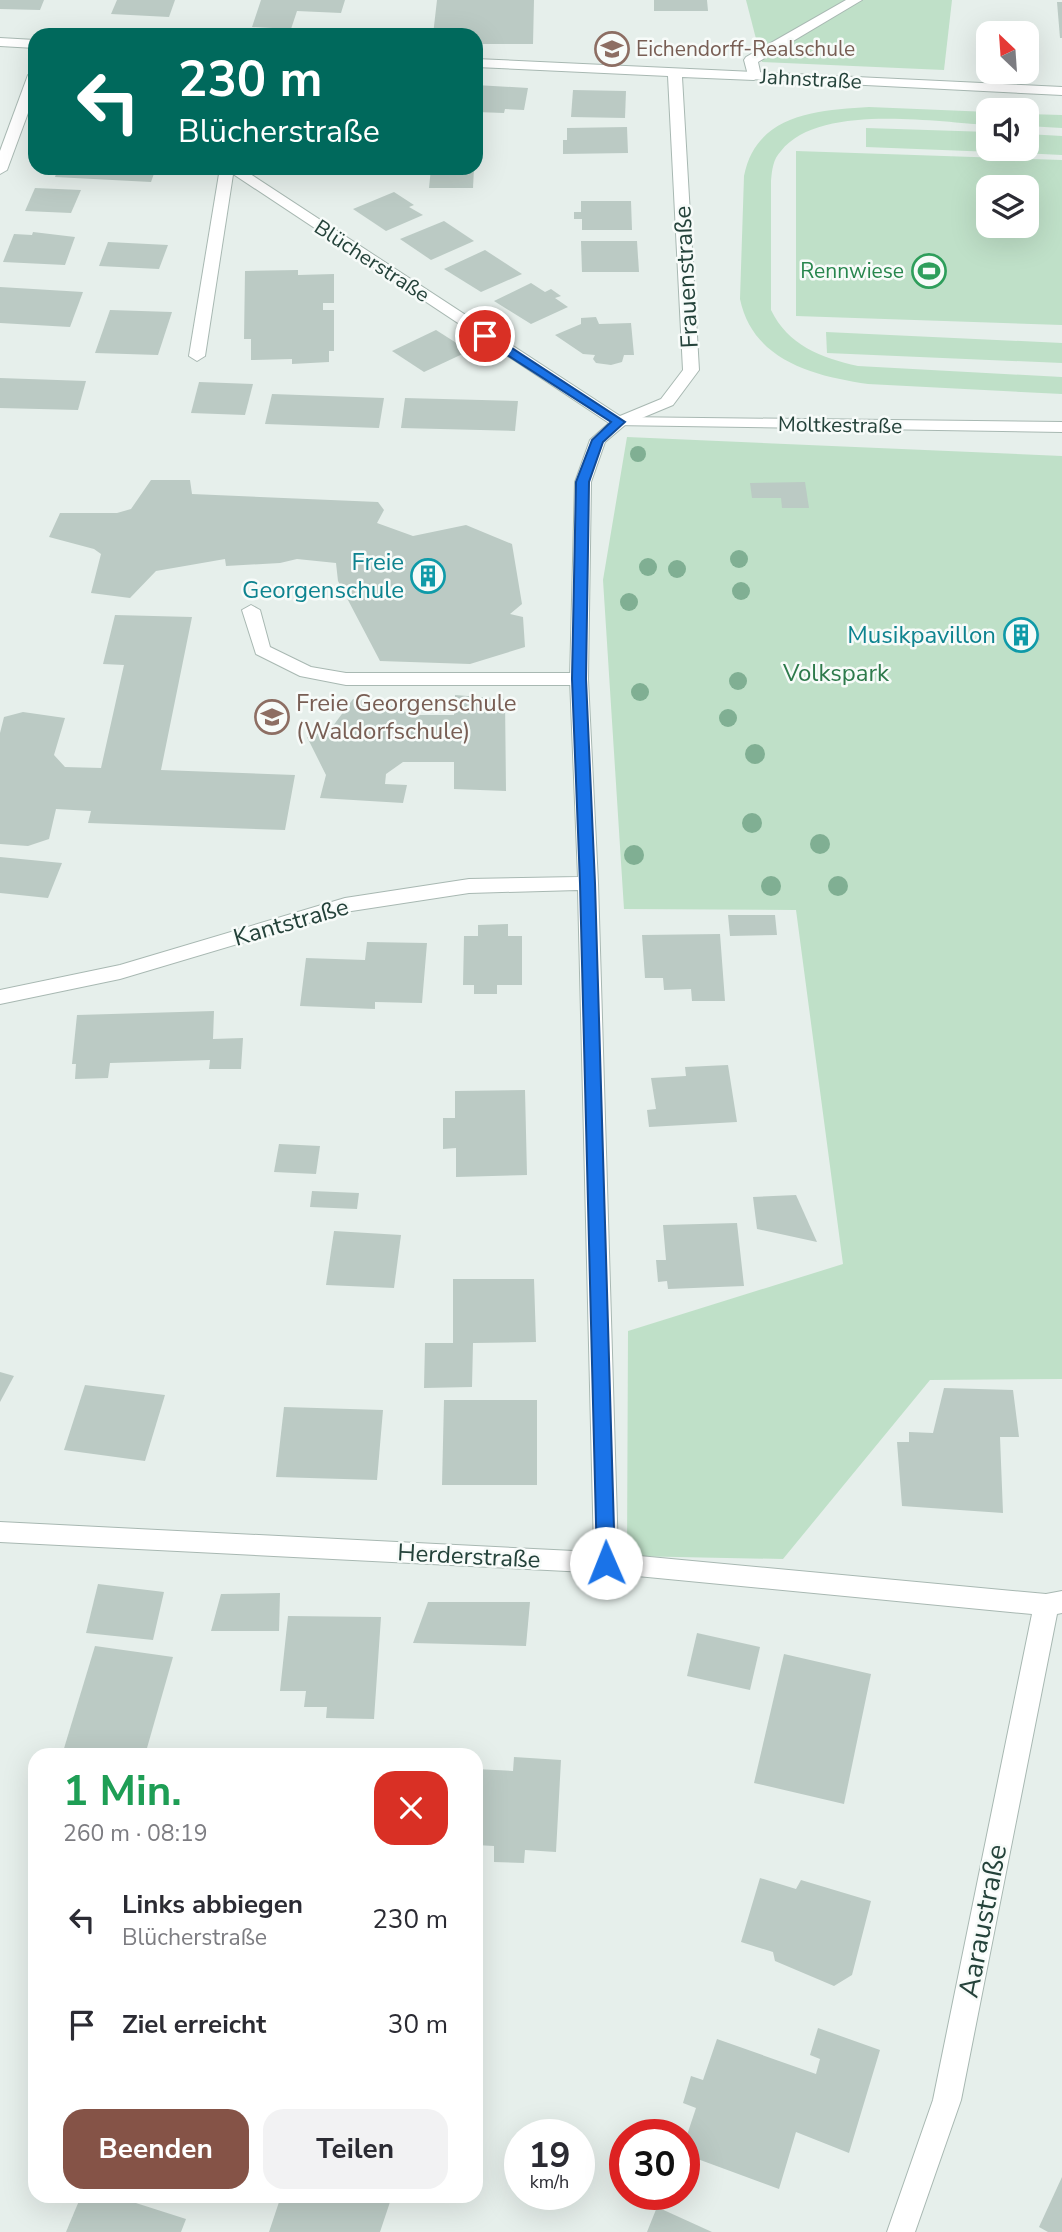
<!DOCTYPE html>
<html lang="de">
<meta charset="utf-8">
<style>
:root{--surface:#fff;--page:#f2f2f3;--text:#2b2b33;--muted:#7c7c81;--accent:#855347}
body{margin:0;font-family:"Nunito Sans",sans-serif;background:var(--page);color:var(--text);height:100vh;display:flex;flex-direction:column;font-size:26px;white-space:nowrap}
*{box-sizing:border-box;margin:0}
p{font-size:23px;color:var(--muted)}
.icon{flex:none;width:38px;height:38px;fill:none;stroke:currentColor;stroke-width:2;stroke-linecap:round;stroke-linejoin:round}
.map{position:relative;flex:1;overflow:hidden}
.sheet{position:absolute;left:28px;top:1748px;width:455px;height:455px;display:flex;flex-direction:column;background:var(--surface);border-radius:21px;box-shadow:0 7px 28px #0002}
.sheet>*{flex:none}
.top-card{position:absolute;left:28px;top:28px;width:455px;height:147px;border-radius:21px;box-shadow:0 7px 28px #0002;background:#00695c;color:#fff;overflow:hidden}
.needle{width:46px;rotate:335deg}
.buttons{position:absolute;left:976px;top:21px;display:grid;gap:14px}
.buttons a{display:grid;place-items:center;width:63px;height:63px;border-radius:14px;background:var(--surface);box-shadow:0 7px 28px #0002;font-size:35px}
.speed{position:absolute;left:504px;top:2119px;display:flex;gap:14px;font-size:35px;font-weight:700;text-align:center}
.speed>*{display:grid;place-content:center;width:91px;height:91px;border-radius:50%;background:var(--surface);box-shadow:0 7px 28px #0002;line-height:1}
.speed small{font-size:18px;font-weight:400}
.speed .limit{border:10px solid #d22;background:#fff;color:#111}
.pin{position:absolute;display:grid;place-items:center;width:60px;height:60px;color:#fff;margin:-30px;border:4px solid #fff;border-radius:50%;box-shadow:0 2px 7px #0007}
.me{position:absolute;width:77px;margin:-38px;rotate:359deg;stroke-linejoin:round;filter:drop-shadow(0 0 5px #0008)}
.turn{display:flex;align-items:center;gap:24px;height:147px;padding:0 35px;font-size:32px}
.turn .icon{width:91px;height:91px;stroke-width:2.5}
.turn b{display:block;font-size:49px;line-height:60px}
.round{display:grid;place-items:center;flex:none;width:74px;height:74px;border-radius:21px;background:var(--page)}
.head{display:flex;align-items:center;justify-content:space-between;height:119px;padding:0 35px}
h1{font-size:42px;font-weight:700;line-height:52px;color:#1e9e55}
.action{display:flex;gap:14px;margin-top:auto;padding:14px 35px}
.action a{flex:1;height:80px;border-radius:21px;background:var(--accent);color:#fff;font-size:28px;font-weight:700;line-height:80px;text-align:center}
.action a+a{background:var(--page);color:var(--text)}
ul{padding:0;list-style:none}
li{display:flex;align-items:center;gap:21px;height:105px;padding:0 35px}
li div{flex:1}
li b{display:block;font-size:26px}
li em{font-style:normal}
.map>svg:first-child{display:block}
</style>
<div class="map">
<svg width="1062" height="2232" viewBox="0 0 1062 2232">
<rect width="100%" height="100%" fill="#e6efeb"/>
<g fill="#bfe0c8" fill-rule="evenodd">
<path d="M746 0H952L944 70 762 62Z"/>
<path d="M869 107 989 112V125C934 122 819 103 781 151 773 159 772 170 771 181V310C788 345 821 358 858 366L1062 377V394L868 384C814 376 753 361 740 299L744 176C756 114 817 110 869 107Z"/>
<path d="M1027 114 1062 115V128L1027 126Z"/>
<path d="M866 128 989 132V149H993V152L866 147Z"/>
<path d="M1027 134 1062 136V155L1021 153 1020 149H1027Z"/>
<path d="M796 151 1062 160V325L796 316ZM989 187H1027V226H989Z"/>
<path d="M826 332 1062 343V363L827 353Z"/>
<path d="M627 437 1062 456V1379L930 1380 783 1559 627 1556 628 1331 843 1264 796 910 624 909 603 580Z"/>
</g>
<g fill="#bbcac4">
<path d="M0 0H44L40 10 0 9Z"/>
<path d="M117 0H175L169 17 111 14Z"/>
<path d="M261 0H345L341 13 297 11 291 29 252 27Z"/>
<path d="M437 0H534L533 44H476V35H433Z"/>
<path d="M654 0H707L708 11H654Z"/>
<path d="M1057 2H1062V38H1060Z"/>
<path d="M476 85 528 88 524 110 505 109 504 113 476 112Z"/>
<path d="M573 90 626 91 625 118 571 117Z"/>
<path d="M627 127 628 153 563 154V140H567V128Z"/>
<path d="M58 168H156L151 182 55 177Z"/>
<path d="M431 168H474L473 188H429Z"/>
<path d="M35 188 81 190 71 213 25 211Z"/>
<path d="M394 192 414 205 409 207 423 215 386 231 353 209Z"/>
<path d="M581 201H631L632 230H582V219H574V212H581Z"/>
<path d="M444 221 474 241 431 260 400 239Z"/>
<path d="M33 232 75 237 65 265 3 262 14 234 32 235Z"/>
<path d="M581 241H637L639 272H582Z"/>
<path d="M108 242 168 245 159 269 99 266Z"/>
<path d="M485 250 522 274 481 292 444 269Z"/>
<path d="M298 270V275L334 274V303H323V310H334V351H329V362L292 364V359L251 360V339H244L245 271Z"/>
<path d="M531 283 545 292 551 289 561 296 555 298 568 307 531 324 494 301Z"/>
<path d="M0 287 83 292 70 327 0 323Z"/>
<path d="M110 310 172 312 158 355 95 353Z"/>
<path d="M596 317 599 324 631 323 634 355H624L622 362 611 365 596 363 593 359 595 355 583 354 555 335 581 324V318Z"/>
<path d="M436 330 469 351 424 372 392 351Z"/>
<path d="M0 378 86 381 78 410 0 408Z"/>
<path d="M199 382 253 384 245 415 191 413Z"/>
<path d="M272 394 384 398 379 428 265 424Z"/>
<path d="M405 398 518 401 515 431 401 428Z"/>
<path d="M151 480H190L192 494 378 502 384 510 377 523 413 536 466 525 512 544 522 604 510 614 523 617 525 647 470 664 380 661 338 581 336 563 297 559 280 563 226 566 225 559 156 571 130 598 91 593 101 554 94 549 49 537 60 513H117L131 509Z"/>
<path d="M805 482 809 508H782L781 498H752L750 483Z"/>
<path d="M115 615 192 617 161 770 295 775 285 830 88 823 91 811 56 809 49 839 28 846 0 844V733L4 717 23 712 65 718 54 755 65 767 101 768 124 665 103 664Z"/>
<path d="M1022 623 1033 627 1040 633V640L1033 646 1021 647 1010 644 1003 637V630L1010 624Z"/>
<path d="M455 695 505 699 506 791 454 789V762H403L386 774 385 784 407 785 403 803 320 798 326 775 307 737 330 730 353 699 403 708 407 715H454Z"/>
<path d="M0 857 62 863 48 898 0 893Z"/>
<path d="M728 915H775L777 935 730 936Z"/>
<path d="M508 924V936H522V985H497V994H474V985H463L464 936H478V925Z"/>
<path d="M720 934 725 1001H692L691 989 664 990 663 978H645L642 935Z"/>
<path d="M367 942 427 943 422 1003 375 1002V1009L300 1006 306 958 365 960Z"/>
<path d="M214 1011 213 1039 243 1038 241 1069H209L210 1060 110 1063 108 1078 75 1079 76 1064H72L77 1015Z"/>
<path d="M728 1065 737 1122 649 1127 647 1110 656 1109 651 1078 686 1076 685 1067Z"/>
<path d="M525 1090 527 1175 456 1177V1148L443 1149V1118H455V1091Z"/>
<path d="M279 1144 320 1146 316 1174 274 1172Z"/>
<path d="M312 1191 359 1193 357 1209 310 1207Z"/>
<path d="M796 1195 817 1242 757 1229 753 1197Z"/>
<path d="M737 1223 744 1286 668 1289 667 1281 658 1282 656 1260H666L663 1225Z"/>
<path d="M334 1231 401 1235 394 1288 326 1285Z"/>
<path d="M453 1279H534L536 1342 473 1343 472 1387 424 1388 425 1343H453Z"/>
<path d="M0 1372 14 1376 0 1402Z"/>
<path d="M85 1385 165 1395 145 1461 64 1450Z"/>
<path d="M944 1388 1013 1390 1019 1437H1000L1003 1513 902 1506 897 1442H909V1432L933 1433Z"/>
<path d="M444 1400H537V1485H442Z"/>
<path d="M284 1407 383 1410 377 1480 276 1477Z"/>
<path d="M98 1584 164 1592 153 1640 86 1633Z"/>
<path d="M280 1593 279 1631H211L221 1594Z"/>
<path d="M428 1602H530L526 1646 413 1643Z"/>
<path d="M288 1616 381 1617 374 1719 326 1718 327 1707H304L306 1691H280Z"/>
<path d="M697 1633 760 1647 750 1690 687 1676Z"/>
<path d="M95 1646 173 1657 145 1755H62Z"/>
<path d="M784 1654 871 1674 844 1804 754 1783Z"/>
<path d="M514 1757 561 1760 556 1852 525 1850 524 1863 494 1862V1846L476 1845V1769L513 1771Z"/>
<path d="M760 1878 796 1889 801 1880 871 1901 852 1975 834 1986 775 1961 773 1952 741 1942Z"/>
<path d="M818 2028 880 2050 849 2153 796 2132 779 2189 684 2154V2144L696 2108 683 2103 691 2076 703 2080 717 2039 816 2074 820 2059 810 2055Z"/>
<path d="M1062 2177V2232H1048L1039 2227Z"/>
<path d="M81 2196H114L186 2219 181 2232H66Z"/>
<path d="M281 2196H392L380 2232H269Z"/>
<path d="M657 2207 712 2232H647Z"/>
</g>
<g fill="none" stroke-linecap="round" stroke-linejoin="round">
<g stroke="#a8b8b2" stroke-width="2">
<g id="service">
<path d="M846 0H862L758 62 761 76 759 79H749L744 60 746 57Z"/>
<path d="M220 168H234L205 356 197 361 189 356Z"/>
<path d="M251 605 260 610 270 647 311 667 346 673H579L588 679 579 685H346L300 676 256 654 242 610Z"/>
</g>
</g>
<g stroke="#a8b8b2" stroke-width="2">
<g id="pedestrian">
<path d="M754 72 1062 87V95L749 79V73Z"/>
<path d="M619 417 1062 422V432L613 425 611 422Z"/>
</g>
</g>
<g stroke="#a8b8b2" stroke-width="2">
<g id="minor">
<path d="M0 38 35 40V48L0 46Z"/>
<path d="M476 59 754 72 761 76 754 80 682 77 699 370 673 405 625 425 605 442 591 482 588 679 598 883 618 1554 1046 1594 1062 1591V1613L1057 1614 961 2100 915 2232H887L933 2100 1032 1614 606 1573 0 1542V1522L594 1552 578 890 469 893 345 912 120 979 0 1004V990L120 965 345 898 469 879 578 877 570 679 575 482 590 440 609 423 224 168H241L620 416 661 399 683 370 668 76 476 67Z"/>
<path d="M35 71V94L7 170 0 174V151L28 75Z"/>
</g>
</g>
<use href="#service" fill="#fff" fill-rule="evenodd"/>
<use href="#pedestrian" fill="#fff" fill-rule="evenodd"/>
<use href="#minor" fill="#fff" fill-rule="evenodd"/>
</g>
<g fill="#80af93">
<circle cx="638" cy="454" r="8"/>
<circle cx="739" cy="559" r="9"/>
<circle cx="648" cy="567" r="9"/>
<circle cx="677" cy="569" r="9"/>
<circle cx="741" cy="591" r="9"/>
<circle cx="629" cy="602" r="9"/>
<circle cx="738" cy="681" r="9"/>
<circle cx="640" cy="692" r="9"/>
<circle cx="728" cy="718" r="9"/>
<circle cx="755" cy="754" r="10"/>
<circle cx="752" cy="823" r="10"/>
<circle cx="820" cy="844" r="10"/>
<circle cx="634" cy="855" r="10"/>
<circle cx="771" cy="886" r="10"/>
<circle cx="838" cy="886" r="10"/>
</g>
<path fill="#1a73e8" stroke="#114b97" stroke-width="2" d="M481 333H489L625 422 603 442 589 482 586 679 595 883 615 1563 613 1569 606 1571 600 1569 597 1563 580 883 572 679 576 482 592 440 611 422 481 338Z"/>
<defs>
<g id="school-ring" transform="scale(1.75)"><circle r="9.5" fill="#f7fbf9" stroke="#8d6e63" stroke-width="1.5"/><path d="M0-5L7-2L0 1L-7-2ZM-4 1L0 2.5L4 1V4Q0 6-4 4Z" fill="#8d6e63"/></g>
<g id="stadium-ring" transform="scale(1.75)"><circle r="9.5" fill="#f7fbf9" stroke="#2e9e5b" stroke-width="1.5"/><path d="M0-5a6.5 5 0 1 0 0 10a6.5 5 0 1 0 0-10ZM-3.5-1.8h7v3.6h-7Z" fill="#2e9e5b"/></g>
<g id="building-ring" transform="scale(1.75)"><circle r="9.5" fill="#f7fbf9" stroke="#0f9aa8" stroke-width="1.5"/><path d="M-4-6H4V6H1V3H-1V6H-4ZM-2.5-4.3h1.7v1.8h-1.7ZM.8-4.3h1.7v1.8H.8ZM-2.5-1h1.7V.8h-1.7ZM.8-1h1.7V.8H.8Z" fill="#0f9aa8"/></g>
</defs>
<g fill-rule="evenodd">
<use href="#school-ring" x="612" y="49"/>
<use href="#stadium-ring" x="929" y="271"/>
<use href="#building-ring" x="428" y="576"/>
<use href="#building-ring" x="1021" y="635"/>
<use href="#school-ring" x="272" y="717"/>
</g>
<g text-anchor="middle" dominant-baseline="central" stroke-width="5" stroke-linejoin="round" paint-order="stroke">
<g font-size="21" fill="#785e54" stroke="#f7fbf9" text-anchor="start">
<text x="636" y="49">Eichendorff-Realschule</text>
</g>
<g font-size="21" fill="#24423a" stroke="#f7fbf9">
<text transform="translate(811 79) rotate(3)">Jahnstraße</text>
<text transform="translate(372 261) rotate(33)">Blücherstraße</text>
<text transform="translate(840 425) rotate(1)">Moltkestraße</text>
</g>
<g font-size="21" fill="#27864d" stroke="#f7fbf9" text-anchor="end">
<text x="904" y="271">Rennwiese</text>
</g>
<g font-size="24" fill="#24423a" stroke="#f7fbf9">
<text transform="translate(686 277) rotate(-93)">Frauenstraße</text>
<text transform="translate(291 922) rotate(-16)">Kantstraße</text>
<text transform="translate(469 1556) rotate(3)">Herderstraße</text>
</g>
<g font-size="24" fill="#0d838f" stroke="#f7fbf9" text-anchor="end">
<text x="404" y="562">Freie<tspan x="404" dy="28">Georgenschule</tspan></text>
<text x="996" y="635">Musikpavillon</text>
</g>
<g font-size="24" fill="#2d7a4b" stroke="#f7fbf9">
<text x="836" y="673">Volkspark</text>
</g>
<g font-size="24" fill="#785e54" stroke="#f7fbf9" text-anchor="start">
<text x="296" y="703">Freie Georgenschule<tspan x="296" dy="28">(Waldorfschule)</tspan></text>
</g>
<g font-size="28" fill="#24423a" stroke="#f7fbf9">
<text transform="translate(983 1921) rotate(-79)">Aaraustraße</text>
</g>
</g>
</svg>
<div class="buttons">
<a><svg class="needle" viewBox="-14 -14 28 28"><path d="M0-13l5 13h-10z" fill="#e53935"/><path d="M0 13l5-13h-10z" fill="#7c7c81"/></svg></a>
<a><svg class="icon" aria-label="sound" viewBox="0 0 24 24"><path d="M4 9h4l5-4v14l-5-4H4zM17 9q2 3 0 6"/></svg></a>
<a><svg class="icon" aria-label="layers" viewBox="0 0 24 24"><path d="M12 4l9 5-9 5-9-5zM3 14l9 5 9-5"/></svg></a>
</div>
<div class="speed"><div>19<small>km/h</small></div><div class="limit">30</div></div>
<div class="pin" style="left:485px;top:336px;background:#d93025"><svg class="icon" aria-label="arrive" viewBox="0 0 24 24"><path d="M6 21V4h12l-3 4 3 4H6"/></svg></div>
<svg class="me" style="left:606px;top:1563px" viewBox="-20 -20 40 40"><circle r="19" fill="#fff"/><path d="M0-13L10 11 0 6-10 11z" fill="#1a73e8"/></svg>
<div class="top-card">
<div class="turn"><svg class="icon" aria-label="left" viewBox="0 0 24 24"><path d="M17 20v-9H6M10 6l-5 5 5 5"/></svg><div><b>230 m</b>Blücherstraße</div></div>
</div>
<section class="sheet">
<div class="head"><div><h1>1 Min.</h1><p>260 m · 08:19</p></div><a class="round" style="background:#d93025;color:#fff"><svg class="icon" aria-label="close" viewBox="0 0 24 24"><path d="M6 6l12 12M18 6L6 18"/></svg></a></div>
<ul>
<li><svg class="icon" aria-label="left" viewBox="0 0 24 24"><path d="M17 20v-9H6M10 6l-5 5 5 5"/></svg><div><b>Links abbiegen</b><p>Blücherstraße</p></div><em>230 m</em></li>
<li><svg class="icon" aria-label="arrive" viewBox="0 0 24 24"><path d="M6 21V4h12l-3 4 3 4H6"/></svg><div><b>Ziel erreicht</b></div><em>30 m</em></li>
</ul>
<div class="action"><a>Beenden</a><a>Teilen</a></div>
</section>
</div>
